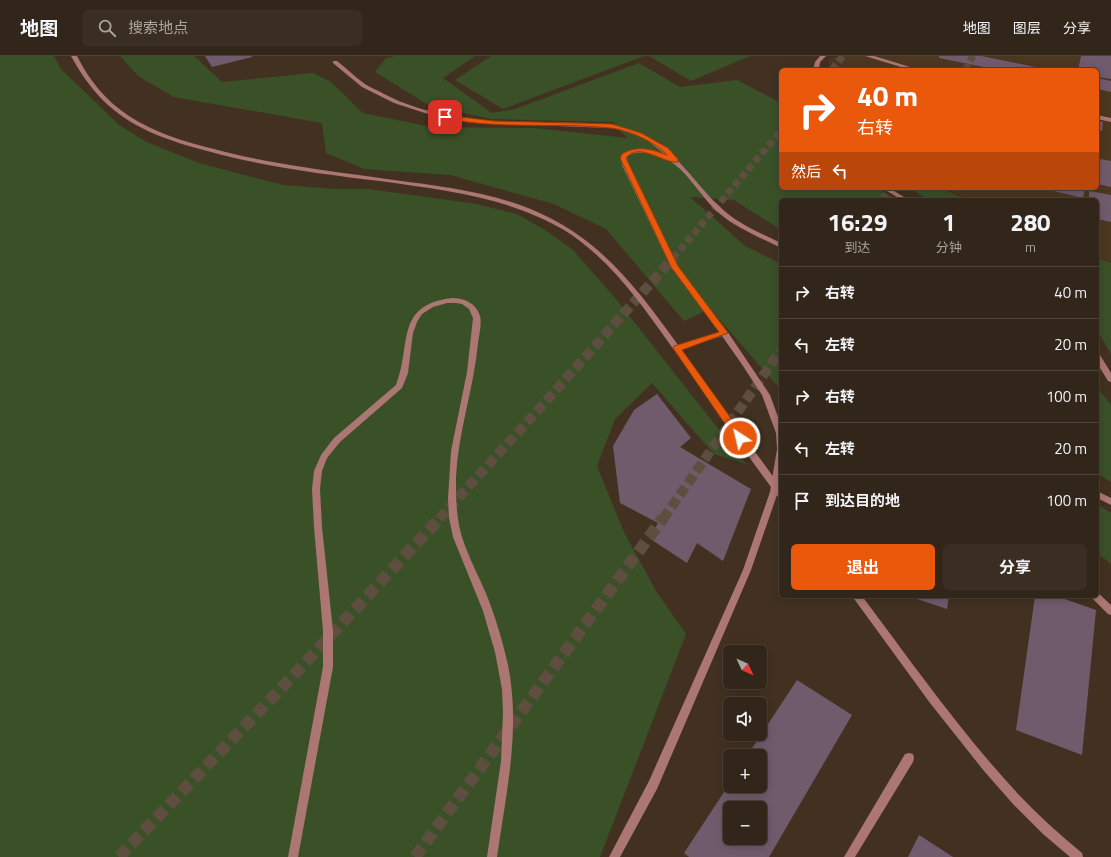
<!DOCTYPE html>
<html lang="zh">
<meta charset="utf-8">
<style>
:root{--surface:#322519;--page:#3a2d22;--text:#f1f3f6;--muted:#a8a5a2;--line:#4d4238;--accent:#ea580c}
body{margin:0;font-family:"Titillium Web","Noto Sans SC",sans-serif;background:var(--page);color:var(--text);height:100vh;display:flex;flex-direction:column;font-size:15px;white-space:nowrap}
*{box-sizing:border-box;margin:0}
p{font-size:13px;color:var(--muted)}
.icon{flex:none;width:22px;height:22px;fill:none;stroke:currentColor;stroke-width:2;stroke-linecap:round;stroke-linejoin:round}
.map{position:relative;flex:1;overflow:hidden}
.side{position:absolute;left:779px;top:142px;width:320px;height:400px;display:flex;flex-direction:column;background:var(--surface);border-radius:6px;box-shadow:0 2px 10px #0003,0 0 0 1px var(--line)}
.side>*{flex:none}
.banner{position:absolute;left:779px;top:12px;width:320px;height:122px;border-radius:6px;box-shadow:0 2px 10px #0003,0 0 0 1px var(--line);background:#ea580c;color:#fff;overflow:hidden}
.needle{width:26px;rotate:134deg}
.fabs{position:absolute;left:723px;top:589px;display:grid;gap:8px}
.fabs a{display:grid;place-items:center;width:44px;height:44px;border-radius:6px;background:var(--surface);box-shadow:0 2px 10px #0003,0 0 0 1px var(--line);font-size:20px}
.pin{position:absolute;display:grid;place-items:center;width:34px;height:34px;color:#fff;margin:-17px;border-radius:8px;box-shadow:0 2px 6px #0006}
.me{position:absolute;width:44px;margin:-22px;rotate:325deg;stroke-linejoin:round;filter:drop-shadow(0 0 3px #0008)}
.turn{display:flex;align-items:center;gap:14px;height:84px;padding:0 12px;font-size:18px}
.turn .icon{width:52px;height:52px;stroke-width:2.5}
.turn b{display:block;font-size:28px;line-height:34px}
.then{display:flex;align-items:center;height:38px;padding:0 12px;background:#0003;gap:8px;font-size:15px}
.eta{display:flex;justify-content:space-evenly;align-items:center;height:68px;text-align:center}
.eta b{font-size:24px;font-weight:700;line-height:28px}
.button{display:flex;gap:8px;margin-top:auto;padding:8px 12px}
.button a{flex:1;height:46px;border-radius:6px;background:var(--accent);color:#fff;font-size:16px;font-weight:700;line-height:46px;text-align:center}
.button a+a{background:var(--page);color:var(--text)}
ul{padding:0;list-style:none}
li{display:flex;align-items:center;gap:12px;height:52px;padding:0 12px;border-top:1px solid var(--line)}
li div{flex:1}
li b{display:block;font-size:15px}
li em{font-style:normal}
header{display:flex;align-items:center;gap:24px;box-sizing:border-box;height:56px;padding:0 20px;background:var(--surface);border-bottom:1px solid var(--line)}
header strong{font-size:19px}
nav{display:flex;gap:22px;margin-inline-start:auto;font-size:14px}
.search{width:280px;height:36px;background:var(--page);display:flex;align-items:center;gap:10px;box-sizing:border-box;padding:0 14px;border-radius:6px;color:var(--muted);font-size:15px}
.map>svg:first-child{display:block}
</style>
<header>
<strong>地图</strong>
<div class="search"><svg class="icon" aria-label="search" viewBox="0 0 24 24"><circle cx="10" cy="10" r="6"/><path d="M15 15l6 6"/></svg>搜索地点</div>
<nav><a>地图</a><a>图层</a><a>分享</a></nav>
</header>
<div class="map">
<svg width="1111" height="801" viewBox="0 0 1111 801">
<rect width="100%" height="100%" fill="#423121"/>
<path fill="#4c3721" d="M838 0H1111V206L1097 200V144H971L943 132H1097V14H829V4Z"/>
<g fill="#3a5128">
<path d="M0 0H54L61 13 119 69 147 86 199 107 283 129 335 133H368L477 148 517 158 545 174 572 193 616 243 746 408 714 398 652 327 615 363 597 410 624 476 656 535 686 578 600 801H0Z"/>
<path d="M120 0H194L222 26 313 17 331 26 363 57 431 71 534 72 627 82 613 66 492 63 430 50 375 16 386 2 394 0H475L443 22 492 57 515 53 639 7 680 31 737 24 781 47V132H877L898 144H781V174L734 144 690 141 745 190 781 208V334L710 253 684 265 606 173 554 148 450 119 364 113 326 97 322 67 174 41 138 20Z"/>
<path d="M491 0H644L503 53 455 24Z"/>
<path d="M649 0H750L691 25Z"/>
<path d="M909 132H940L968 144H929Z"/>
<path d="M1097 201 1111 207V298L1097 274Z"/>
<path d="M1097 331 1111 349V426L1097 417Z"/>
<path d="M1097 448 1111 457V508L1097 497Z"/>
</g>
<g fill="#705b6c" fill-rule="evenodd">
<path d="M205 0H252V1L212 11Z"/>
<path d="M939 0H981L1050 14H998L939 2Z"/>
<path d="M1081 0H1111V23L1097 21V14H1078Z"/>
<path d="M1097 22 1111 25V36L1097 33Z"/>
<path d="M1097 65 1103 66 1102 75 1097 74Z"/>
<path d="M1100 103 1111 105V131L1097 128Z"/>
<path d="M1041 132H1085L1083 142Z"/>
<path d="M1089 135 1111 139V166L1097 163V144H1089Z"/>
<path d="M657 338 691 382 680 391 751 433 723 505 697 487 687 507 649 482 658 467 620 447 613 390 634 354Z"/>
<path d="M908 540H949L947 553Z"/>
<path d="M1035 540H1056L1096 554 1082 699 1016 674Z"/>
<path d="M797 624 852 659 769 801H689L684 797 730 727V730H760V700H747ZM730 752H760V782H730Z"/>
<path d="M919 779 953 801H908Z"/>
</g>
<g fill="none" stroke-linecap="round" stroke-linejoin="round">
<g stroke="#5e4e3f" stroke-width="7" stroke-dasharray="7 3.5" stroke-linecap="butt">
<path d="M832 14 843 0"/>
<path d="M965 14 973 0"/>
<path d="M882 144 890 132"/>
<path d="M673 202 781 75"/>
</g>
<g stroke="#5e4e3f" stroke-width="10" stroke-dasharray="10 4.5" stroke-linecap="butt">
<path d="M439 463 539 353 674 201"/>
<path d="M663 463 781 294"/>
</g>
<g stroke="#5e4e3f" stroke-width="12" stroke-dasharray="12 6" stroke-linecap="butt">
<path d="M119 801 289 624 440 462"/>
<path d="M415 801 663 462"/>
</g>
<g fill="#ac7673" fill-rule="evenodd">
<path d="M865 0H874L920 14H911Z"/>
<path d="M1097 59 1111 62V66L1097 63Z"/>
<path d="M1097 536 1111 549V559L1108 558 1093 543 1091 540H1097Z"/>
<path d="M909 697 913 698 914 702 913 706 855 801H844L905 698Z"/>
</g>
<g fill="#ac7673" fill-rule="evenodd">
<path d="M71 0H77C89 24 106 45 129 60 155 77 185 86 214 93 273 109 333 115 394 124 446 131 502 137 550 162 607 191 642 239 678 289L719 276 671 211 622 109 621 99C633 89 652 93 665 98L644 82 627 76 612 72 502 68 466 65 428 58 394 47 362 31 333 7V5H337C346 12 355 21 365 28 371 32 377 34 384 38 434 64 493 66 548 67 578 67 609 65 638 76 674 90 692 125 719 150 736 167 760 177 781 187V192L779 191C759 181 737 172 720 158 696 138 683 101 648 97 640 96 634 96 627 100L628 109 677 210 727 275 770 339 781 369V418L778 436 751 514 657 733 620 801H609L649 725 743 514 770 436 777 393 776 377 762 339 741 307 722 280 681 293 743 380 744 382 740 385 737 384C714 352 692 319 669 287 640 246 608 201 564 174 508 141 443 134 380 125 323 118 266 111 211 96 177 87 142 77 114 54 96 40 82 20 71 0Z"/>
<path d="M820 0H826L820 6 819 14H813L815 6Z"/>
<path d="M882 132H889L909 144H902Z"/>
<path d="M452 242C464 242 476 247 480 260 482 268 479 279 478 287 474 332 458 376 456 421 456 441 456 462 462 481 469 503 481 524 489 545 497 566 503 587 508 609 521 673 506 738 497 801H487L501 705 503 657 502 633 495 596 483 555 453 481 449 462 448 442 451 395 467 316 473 262 469 253 462 248 456 247H447L433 251 422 258 417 266 413 277 408 317 402 332 340 386 327 402 322 415 320 433 322 471 333 575V611L298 801H288L323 611V575L314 471 312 433 314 415 321 399 334 382 396 329C412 289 394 249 452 242Z"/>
<path d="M1097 298 1100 299 1111 317V326L1108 325 1097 307Z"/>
<path d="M1097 435 1111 442V449L1097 442Z"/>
<path d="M852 540H862C913 608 962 678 1020 740 1039 760 1060 779 1082 797L1083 801H1070L1043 778 1013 748 984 715 930 647Z"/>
</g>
<path stroke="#ac7673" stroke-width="8" d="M740 382 781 438"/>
</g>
<path fill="#ea580c" stroke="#983908" d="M445 59 494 65 612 68 641 77 668 92 678 103V106C663 108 639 85 626 102L678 210 728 277 682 294 743 379V384H736L673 292 674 290 719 276 671 211 620 102 622 98C638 89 651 93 667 99 657 87 627 73 610 72 555 66 498 74 443 62L442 61Z"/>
</svg>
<div class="fabs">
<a><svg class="needle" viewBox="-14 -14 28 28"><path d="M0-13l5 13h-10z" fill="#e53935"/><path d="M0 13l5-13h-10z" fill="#a8a5a2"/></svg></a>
<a><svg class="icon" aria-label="sound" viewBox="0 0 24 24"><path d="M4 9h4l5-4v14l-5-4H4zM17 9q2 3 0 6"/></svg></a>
<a>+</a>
<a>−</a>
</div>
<div class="pin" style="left:445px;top:61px;background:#d93025"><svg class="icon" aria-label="arrive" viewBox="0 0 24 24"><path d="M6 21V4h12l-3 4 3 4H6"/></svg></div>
<svg class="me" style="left:740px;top:382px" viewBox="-20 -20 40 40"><circle r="17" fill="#ea580c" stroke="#fff" stroke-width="3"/><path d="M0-11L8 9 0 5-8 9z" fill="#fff"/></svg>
<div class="banner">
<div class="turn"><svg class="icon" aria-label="right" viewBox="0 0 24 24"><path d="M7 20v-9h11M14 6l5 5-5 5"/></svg><div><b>40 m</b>右转</div></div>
<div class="then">然后<svg class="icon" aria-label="left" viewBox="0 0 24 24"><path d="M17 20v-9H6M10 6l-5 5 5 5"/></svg></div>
</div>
<section class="side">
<div class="eta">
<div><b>16:29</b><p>到达</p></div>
<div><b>1</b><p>分钟</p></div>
<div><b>280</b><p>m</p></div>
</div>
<ul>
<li><svg class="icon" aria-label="right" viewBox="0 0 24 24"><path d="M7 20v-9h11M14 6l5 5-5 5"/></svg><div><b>右转</b></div><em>40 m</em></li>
<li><svg class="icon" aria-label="left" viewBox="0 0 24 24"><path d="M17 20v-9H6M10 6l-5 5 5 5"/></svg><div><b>左转</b></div><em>20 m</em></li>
<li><svg class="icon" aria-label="right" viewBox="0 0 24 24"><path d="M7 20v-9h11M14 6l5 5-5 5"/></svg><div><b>右转</b></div><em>100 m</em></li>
<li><svg class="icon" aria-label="left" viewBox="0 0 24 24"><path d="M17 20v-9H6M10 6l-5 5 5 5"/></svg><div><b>左转</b></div><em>20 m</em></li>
<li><svg class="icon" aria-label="arrive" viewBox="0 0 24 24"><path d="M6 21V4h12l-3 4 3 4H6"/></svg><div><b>到达目的地</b></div><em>100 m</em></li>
</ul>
<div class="button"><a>退出</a><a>分享</a></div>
</section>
</div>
